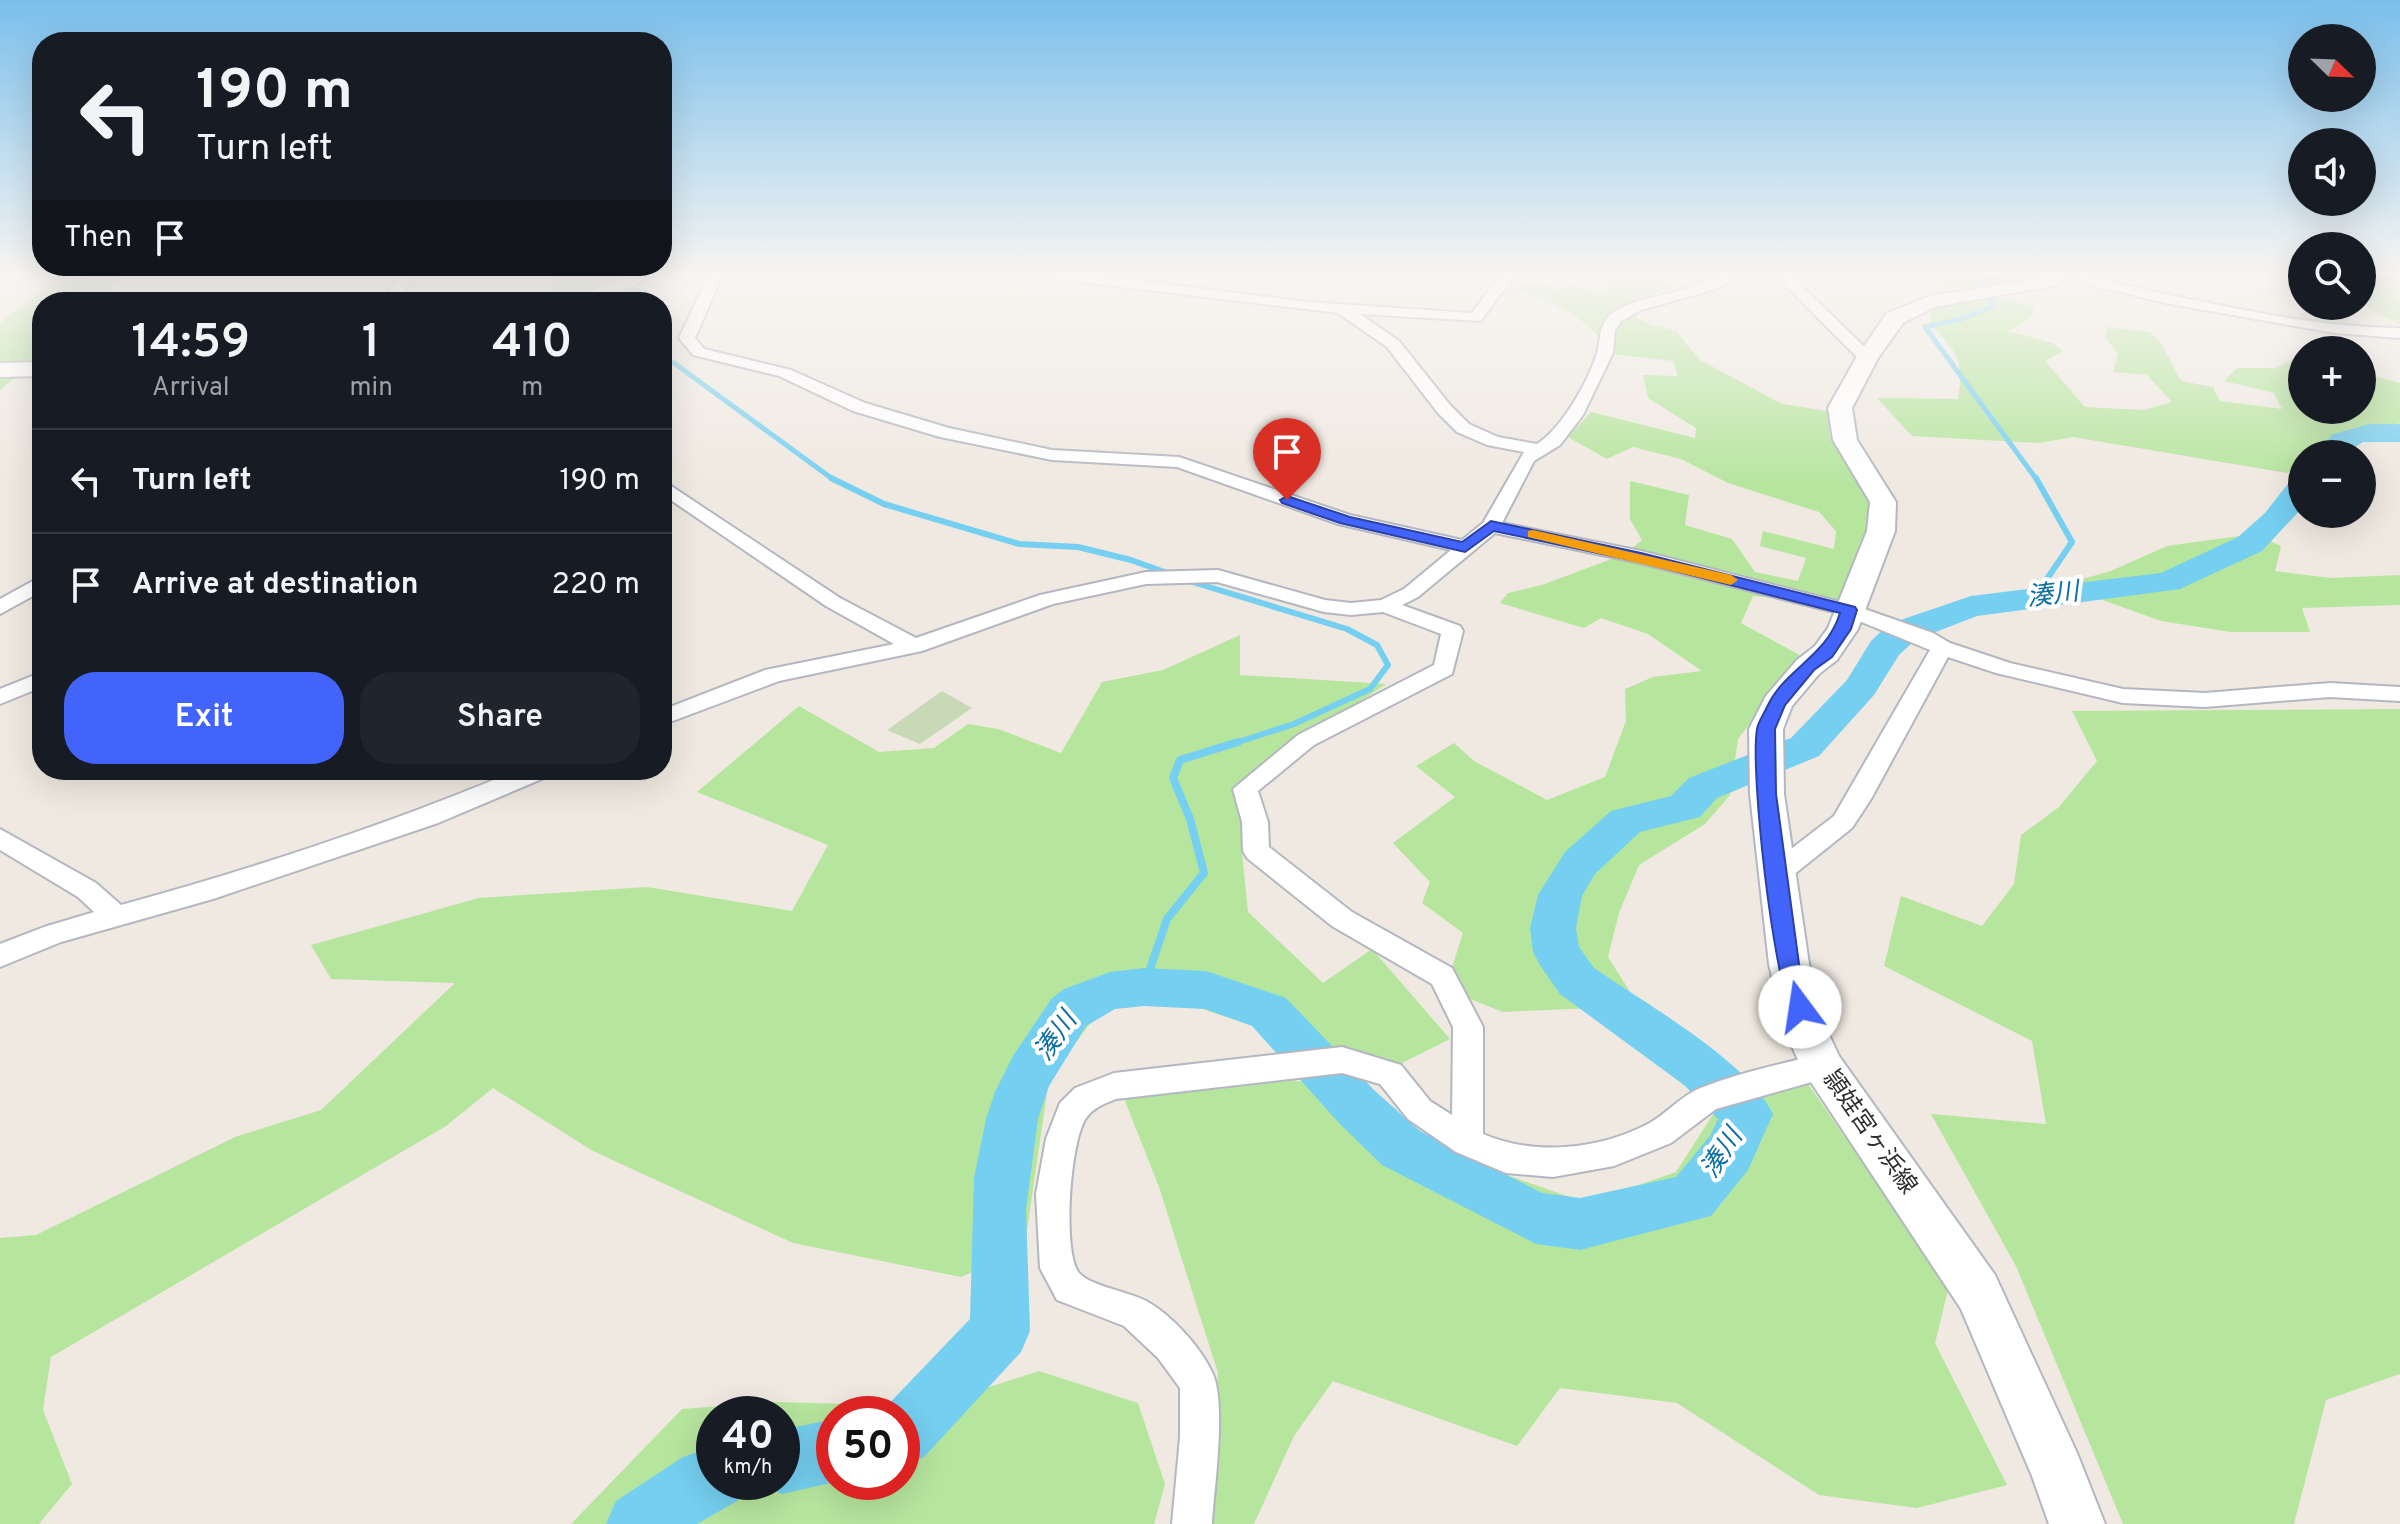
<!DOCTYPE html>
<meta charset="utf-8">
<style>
:root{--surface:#171b24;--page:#20242c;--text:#f1f3f6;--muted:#9ea1a6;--line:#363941;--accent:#4264fb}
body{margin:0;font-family:Overpass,"Noto Sans JP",sans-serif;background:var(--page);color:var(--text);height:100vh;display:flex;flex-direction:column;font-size:30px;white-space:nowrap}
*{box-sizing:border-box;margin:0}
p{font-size:26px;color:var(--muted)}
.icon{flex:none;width:44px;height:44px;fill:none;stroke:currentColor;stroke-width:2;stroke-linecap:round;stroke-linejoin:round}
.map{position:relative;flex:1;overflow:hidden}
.side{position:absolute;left:32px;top:292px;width:640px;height:488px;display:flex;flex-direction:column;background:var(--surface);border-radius:32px;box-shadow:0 8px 32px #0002}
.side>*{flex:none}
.hud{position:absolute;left:32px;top:32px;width:640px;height:244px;border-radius:32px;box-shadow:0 8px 32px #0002;background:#171b24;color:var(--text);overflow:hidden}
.needle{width:52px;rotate:113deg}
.controls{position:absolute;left:2288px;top:24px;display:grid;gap:16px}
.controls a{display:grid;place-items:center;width:88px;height:88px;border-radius:50%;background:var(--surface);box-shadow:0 8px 32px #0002;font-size:40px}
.speed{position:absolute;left:696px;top:1396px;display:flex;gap:16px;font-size:40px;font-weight:700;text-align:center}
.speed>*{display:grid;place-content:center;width:104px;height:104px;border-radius:50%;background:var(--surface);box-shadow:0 8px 32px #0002;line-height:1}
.speed small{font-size:20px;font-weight:400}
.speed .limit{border:12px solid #d22;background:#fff;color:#111}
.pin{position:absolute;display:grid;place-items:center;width:68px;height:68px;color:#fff;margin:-82px -34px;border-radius:50% 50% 50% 0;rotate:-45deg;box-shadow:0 0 8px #0007}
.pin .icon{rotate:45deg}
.me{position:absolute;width:88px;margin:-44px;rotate:346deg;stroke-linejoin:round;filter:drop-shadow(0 0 6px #0008)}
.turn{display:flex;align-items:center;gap:28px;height:168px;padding:0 32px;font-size:36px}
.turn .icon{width:104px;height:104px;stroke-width:2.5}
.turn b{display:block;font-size:56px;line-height:68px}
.then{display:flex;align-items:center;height:76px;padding:0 32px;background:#0003;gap:16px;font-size:30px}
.eta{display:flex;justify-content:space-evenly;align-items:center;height:136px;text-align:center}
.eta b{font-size:48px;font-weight:600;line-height:56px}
.action{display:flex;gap:16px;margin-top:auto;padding:16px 32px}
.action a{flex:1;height:92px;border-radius:32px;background:var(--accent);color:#fff;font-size:32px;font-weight:600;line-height:92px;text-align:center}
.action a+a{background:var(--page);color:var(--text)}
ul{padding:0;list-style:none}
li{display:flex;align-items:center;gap:24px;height:104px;padding:0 32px;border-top:2px solid var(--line)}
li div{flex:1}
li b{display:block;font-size:30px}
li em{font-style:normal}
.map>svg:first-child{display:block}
</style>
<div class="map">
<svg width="2400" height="1524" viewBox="0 0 2400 1524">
<rect width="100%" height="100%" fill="#efe9e1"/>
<g fill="#b6e59e" fill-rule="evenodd">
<path d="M63 274H127L93 302H42V354L0 390V323Z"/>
<path d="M547 274H634L571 302H557Z"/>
<path d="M1611 274H1666L1673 288 1643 296 1624 311 1651 325 1676 331 1700 360 1782 404 1827 411 1830 437 1874 502 1869 540 1841 603 1753 596 1741 623 1801 656 1738 739 1730 795 1705 824 1639 865 1619 913 1608 957 1639 1006 1503 1012 1445 989 1463 933 1422 903 1430 882 1393 843 1455 797 1416 766 1454 743 1474 761 1547 800 1605 777 1626 721 1625 689 1653 677 1702 671 1648 634 1601 618 1584 628 1500 603 1508 593 1542 585 1625 554 1642 540 1630 519V481L1689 495 1685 525 1732 539 1755 572 1798 581 1806 558 1760 546 1763 531 1834 549 1836 531 1819 512 1728 483 1681 459 1633 447 1607 459 1568 437 1591 412 1695 438 1696 428 1648 398 1643 375 1678 376 1673 361 1612 354C1583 312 1559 307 1513 288L1529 280 1557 289 1572 285 1602 293Z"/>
<path d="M1925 274H2050L2036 282 1948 288Z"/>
<path d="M2362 274 2400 277V290H2395L2400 301V324L2378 314 2362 302Z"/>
<path d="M2006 298 2034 307 2032 317 2008 331 2053 343 2063 351 2045 361 2085 407 2144 410 2172 402 2147 375 2113 372 2118 354 2105 337 2107 327 2150 332 2161 343 2181 381 2213 387 2220 401 2282 409 2274 393 2224 381 2237 368H2276L2296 357 2302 359V410H2362V373L2400 383V422L2390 436 2335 445 2323 454H2302V467L2287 473 2073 437 2039 443 1912 436 1877 398 1958 399C1965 358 1957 353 1930 324L1932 310 1961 300Z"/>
<path d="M2254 534 2281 546 2275 571 2330 578 2400 575V605L2302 608 2310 632H2231L2161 621 2061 585 2111 571 2167 546Z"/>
<path d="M1240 635V675L1386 684 1255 773 1242 853 1248 912 1323 983 1372 949 1450 1039 1388 1070 1202 1009 1114 991 1049 1079 1024 1251 961 1277 793 1243 593 1151 493 1088 446 1126 51 1357 43 1410 72 1484 39 1524H0V1238L36 1235 235 1137 321 1110 455 983 331 979 311 945 479 898 647 887 792 911 828 845 697 792 799 706 879 752 934 748 968 724 998 729 1061 753 1102 682 1163 670Z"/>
<path d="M2400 709V1374L2326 1400 2294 1524H2123L2016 1266 1931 1114 2046 1124 2032 1041 1884 966 1901 896 1982 926 2014 884 2021 835 2059 807 2097 761 2072 711Z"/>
<path d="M1792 1061 1949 1286 1935 1343 2007 1485 1917 1508 1819 1495 1677 1403 1560 1388 1517 1446 1333 1381 1294 1436 1254 1524H1204L1218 1373 1159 1187 1123 1096 1263 1075 1349 1090 1461 1159 1587 1203 1676 1172 1723 1099Z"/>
<path d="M1039 1371 1138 1403 1165 1484 1154 1524H571L682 1409 773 1402 931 1406ZM782 1414V1482H714V1414ZM902 1414V1482H834V1414Z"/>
</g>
<g fill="#c8d9b8">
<path d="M2318 306 2345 312 2352 324 2339 328 2298 321 2306 307Z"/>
<path d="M942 691 972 708 920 744 887 730Z"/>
</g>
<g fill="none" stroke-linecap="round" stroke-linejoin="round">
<g stroke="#75cff0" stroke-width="5">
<path d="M608 274 618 281"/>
<path d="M2017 274 1979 282 1994 306 1962 319 1925 327 2037 480"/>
<path d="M629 288 652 298 649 302"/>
<path d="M662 362 674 363 834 480"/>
</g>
<g stroke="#75cff0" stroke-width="6">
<path d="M831 478 884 504 1019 544 1078 547 1131 560 1170 574"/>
<path d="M1186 580 1347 629 1377 645 1388 665 1370 689 1294 724 1232 744"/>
<path d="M2032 601 2072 542 2036 478"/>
</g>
<path stroke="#75cff0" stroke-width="8" d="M1144 987 1167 919 1204 873 1190 819 1173 778 1180 760 1238 742"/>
<g fill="#75cff0" fill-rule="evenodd">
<path d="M2370 424H2400V442H2363L2345 454H2314L2333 434Z"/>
<path d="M2302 478V508L2262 551 2180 589 1977 616 1915 640 1899 655 1874 695 1819 756 1717 798 1700 817 1640 832 1595 874 1582 896 1576 928 1579 947 1594 968C1644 1003 1747 1060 1773 1114L1748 1170 1711 1216 1580 1250 1536 1244 1382 1165 1338 1122 1252 1026 1205 1009 1144 1006 1115 1009 1086 1026 1049 1086 1038 1119 1026 1209 1030 1331 1021 1352 924 1457 902 1466V1414H879L970 1319 974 1178 986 1119 995 1092 1013 1056 1052 998 1064 989 1110 972 1144 968 1206 971 1286 998 1374 1090 1420 1131 1542 1193 1580 1198 1676 1177 1710 1136 1718 1119 1684 1085 1560 994 1540 965 1533 952 1530 928 1538 895 1565 852 1611 811 1671 796 1689 778 1791 738 1847 680 1871 641 1889 624 1971 596 2161 573 2238 537 2265 513 2291 480Z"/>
<path d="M834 1419 835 1482 782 1494 760 1484 759 1482H782V1430Z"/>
<path d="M714 1446V1482H744L737 1501 697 1524H606L616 1501 683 1457Z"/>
</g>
<g stroke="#b4b7c1" stroke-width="4">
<g id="street">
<path d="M401 274H416L396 302H381Z"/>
<path d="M709 274H723L695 338 704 349 791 370 865 403 949 428 1052 450 1179 457 1350 515 1462 540 1483 523 1524 452 1487 445 1457 432 1438 413 1387 347 1338 313 1047 278 1040 274H1085L1309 302 1472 313 1501 274H1515L1481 321 1360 314 1399 341 1450 405 1469 424 1498 437 1537 444C1562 428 1588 382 1597 353 1601 339 1598 326 1611 314 1628 301 1655 297 1675 292 1697 286 1717 274 1739 274L1716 289 1641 310 1621 321 1615 331 1613 353 1583 415 1560 445 1534 461 1502 523 1641 551 1856 606 1933 633 1950 643 2010 663 2123 689 2205 693 2330 683 2400 687V701L2330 697 2205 707 2123 703 1996 673 1948 657 1871 799 1852 828 1787 880 1778 883 1769 880 1765 873 1769 866 1834 816 1930 650 1842 614 1640 563 1495 533 1418 597 1402 605 1460 626 1463 631 1452 674 1314 745 1258 791 1268 822 1269 847 1352 912 1452 968 1483 1027V1134C1534 1156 1598 1150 1648 1124 1666 1114 1680 1097 1698 1089 1738 1073 1780 1064 1822 1054L1833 1058 1837 1067 1833 1076 1716 1109 1671 1143 1614 1166 1553 1177 1506 1173 1456 1152 1408 1119 1380 1084 1342 1073 1116 1099C1104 1104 1094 1107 1086 1118 1070 1141 1062 1252 1079 1273 1090 1286 1130 1292 1146 1301 1172 1315 1200 1347 1212 1372 1227 1402 1214 1488 1212 1524H1172L1180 1437V1388L1158 1358 1124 1326 1057 1300 1040 1268 1036 1194 1046 1139 1060 1103 1075 1088 1114 1073 1342 1047 1401 1065 1430 1101 1452 1115 1453 1027 1432 984 1332 926 1247 858 1243 851 1242 822 1233 789 1298 735 1434 665 1441 634 1383 612 1351 615 1324 612 1217 582 1146 584 1053 604 922 651 779 681 662 725V710L765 670 894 644 826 606 662 494V480L840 598 916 638 1040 595 1146 572 1218 570 1325 600 1351 603 1381 600 1404 589 1451 550 1338 524 1177 467 1052 460 940 437 853 411 779 376 693 355 679 338Z"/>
<path d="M1774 274H1789L1873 355V361H1861Z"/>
<path d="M2064 274C2095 274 2124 286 2155 292 2235 308 2319 328 2400 328V338L2335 333 2170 304 2091 285Z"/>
<path d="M42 576V591L0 614V599Z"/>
<path d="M42 672V687L0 704V689Z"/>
<path d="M518 770H552L549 776 438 823 213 899 61 942 0 967V944L44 927 94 912 78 897 0 850V829L96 883 121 905C256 868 389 824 518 770Z"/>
</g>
</g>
<g stroke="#b4b7c1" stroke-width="4">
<g id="secondary">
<path d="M629 274H657L600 302H572L575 298Z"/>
<path d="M2046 274H2067L2058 285 1935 307 1903 323 1878 358 1852 408 1857 440 1896 502 1895 531 1858 629 1837 660 1819 674 1792 706 1783 729 1784 794 1809 964 1826 1028 1839 1056 1995 1275 2077 1453 2105 1524H2049L2032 1476 1961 1309 1801 1067 1784 1028 1769 964 1750 794 1749 729 1766 696 1797 660 1815 646 1828 628 1867 531 1870 502 1833 440 1828 408 1856 358 1887 313 1930 296 2026 281Z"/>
<path d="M42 362V376L0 377V363Z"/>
</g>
</g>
<use href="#street" fill="#fff" fill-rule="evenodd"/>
<use href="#secondary" fill="#fff" fill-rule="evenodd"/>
</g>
<linearGradient id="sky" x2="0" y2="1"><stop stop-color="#7abfeb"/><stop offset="0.56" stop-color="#f8f5f2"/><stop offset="1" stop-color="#f8f5f2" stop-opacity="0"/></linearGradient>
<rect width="2400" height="488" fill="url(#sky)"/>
<path fill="#4264fb" stroke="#2b41a3" stroke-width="2" d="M1287 496 1350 517 1462 542 1491 521 1641 553 1855 607 1857 610 1851 629 1832 657 1814 670 1785 705 1775 729 1776 794 1799 964 1811 1007 1807 1013 1800 1016 1792 1013C1773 976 1750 772 1757 729 1758 722 1764 714 1767 707 1785 668 1826 658 1840 613L1640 562 1494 531 1465 552 1340 523 1282 503 1280 500Z"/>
<path fill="#f59e0b" d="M1533 530 1731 575 1738 580 1731 585 1528 537V531Z"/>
<g text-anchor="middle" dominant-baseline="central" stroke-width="8" stroke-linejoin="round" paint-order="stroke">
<g font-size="24" fill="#2e2e2e" stroke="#fff">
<text transform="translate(1869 1133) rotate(55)">頴娃宮ヶ浜線</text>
</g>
<g font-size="26" font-style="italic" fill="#0d6fa3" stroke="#fff">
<text transform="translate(2053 596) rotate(-7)">湊川</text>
<text transform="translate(1057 1037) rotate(-55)">湊川</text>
<text transform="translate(1723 1154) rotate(-57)">湊川</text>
</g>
</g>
</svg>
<div class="controls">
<a><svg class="needle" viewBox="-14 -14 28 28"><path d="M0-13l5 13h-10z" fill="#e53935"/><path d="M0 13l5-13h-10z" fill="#9ea1a6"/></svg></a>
<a><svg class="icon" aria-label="sound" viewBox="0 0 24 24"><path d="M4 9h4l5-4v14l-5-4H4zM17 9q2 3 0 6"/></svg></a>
<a><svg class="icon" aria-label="search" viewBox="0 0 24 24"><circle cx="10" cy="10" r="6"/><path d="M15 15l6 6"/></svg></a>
<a>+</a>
<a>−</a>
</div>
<div class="speed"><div>40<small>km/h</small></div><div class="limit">50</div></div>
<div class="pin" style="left:1287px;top:500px;background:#d93025"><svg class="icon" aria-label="arrive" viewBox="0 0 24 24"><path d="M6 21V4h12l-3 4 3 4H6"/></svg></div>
<svg class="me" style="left:1800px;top:1007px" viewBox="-20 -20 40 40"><circle r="19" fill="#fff"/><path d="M0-13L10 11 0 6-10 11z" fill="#4264fb"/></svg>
<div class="hud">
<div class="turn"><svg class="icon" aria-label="left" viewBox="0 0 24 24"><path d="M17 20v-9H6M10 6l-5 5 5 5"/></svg><div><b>190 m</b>Turn left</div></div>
<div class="then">Then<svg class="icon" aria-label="arrive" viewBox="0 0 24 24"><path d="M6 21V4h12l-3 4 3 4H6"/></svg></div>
</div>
<section class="side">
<div class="eta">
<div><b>14:59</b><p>Arrival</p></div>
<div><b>1</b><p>min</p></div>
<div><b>410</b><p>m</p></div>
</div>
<ul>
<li><svg class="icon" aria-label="left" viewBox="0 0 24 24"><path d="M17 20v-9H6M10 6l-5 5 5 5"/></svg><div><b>Turn left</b></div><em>190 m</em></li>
<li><svg class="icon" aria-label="arrive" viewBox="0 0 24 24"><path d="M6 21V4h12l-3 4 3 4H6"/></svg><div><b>Arrive at destination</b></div><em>220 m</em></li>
</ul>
<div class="action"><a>Exit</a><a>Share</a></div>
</section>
</div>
